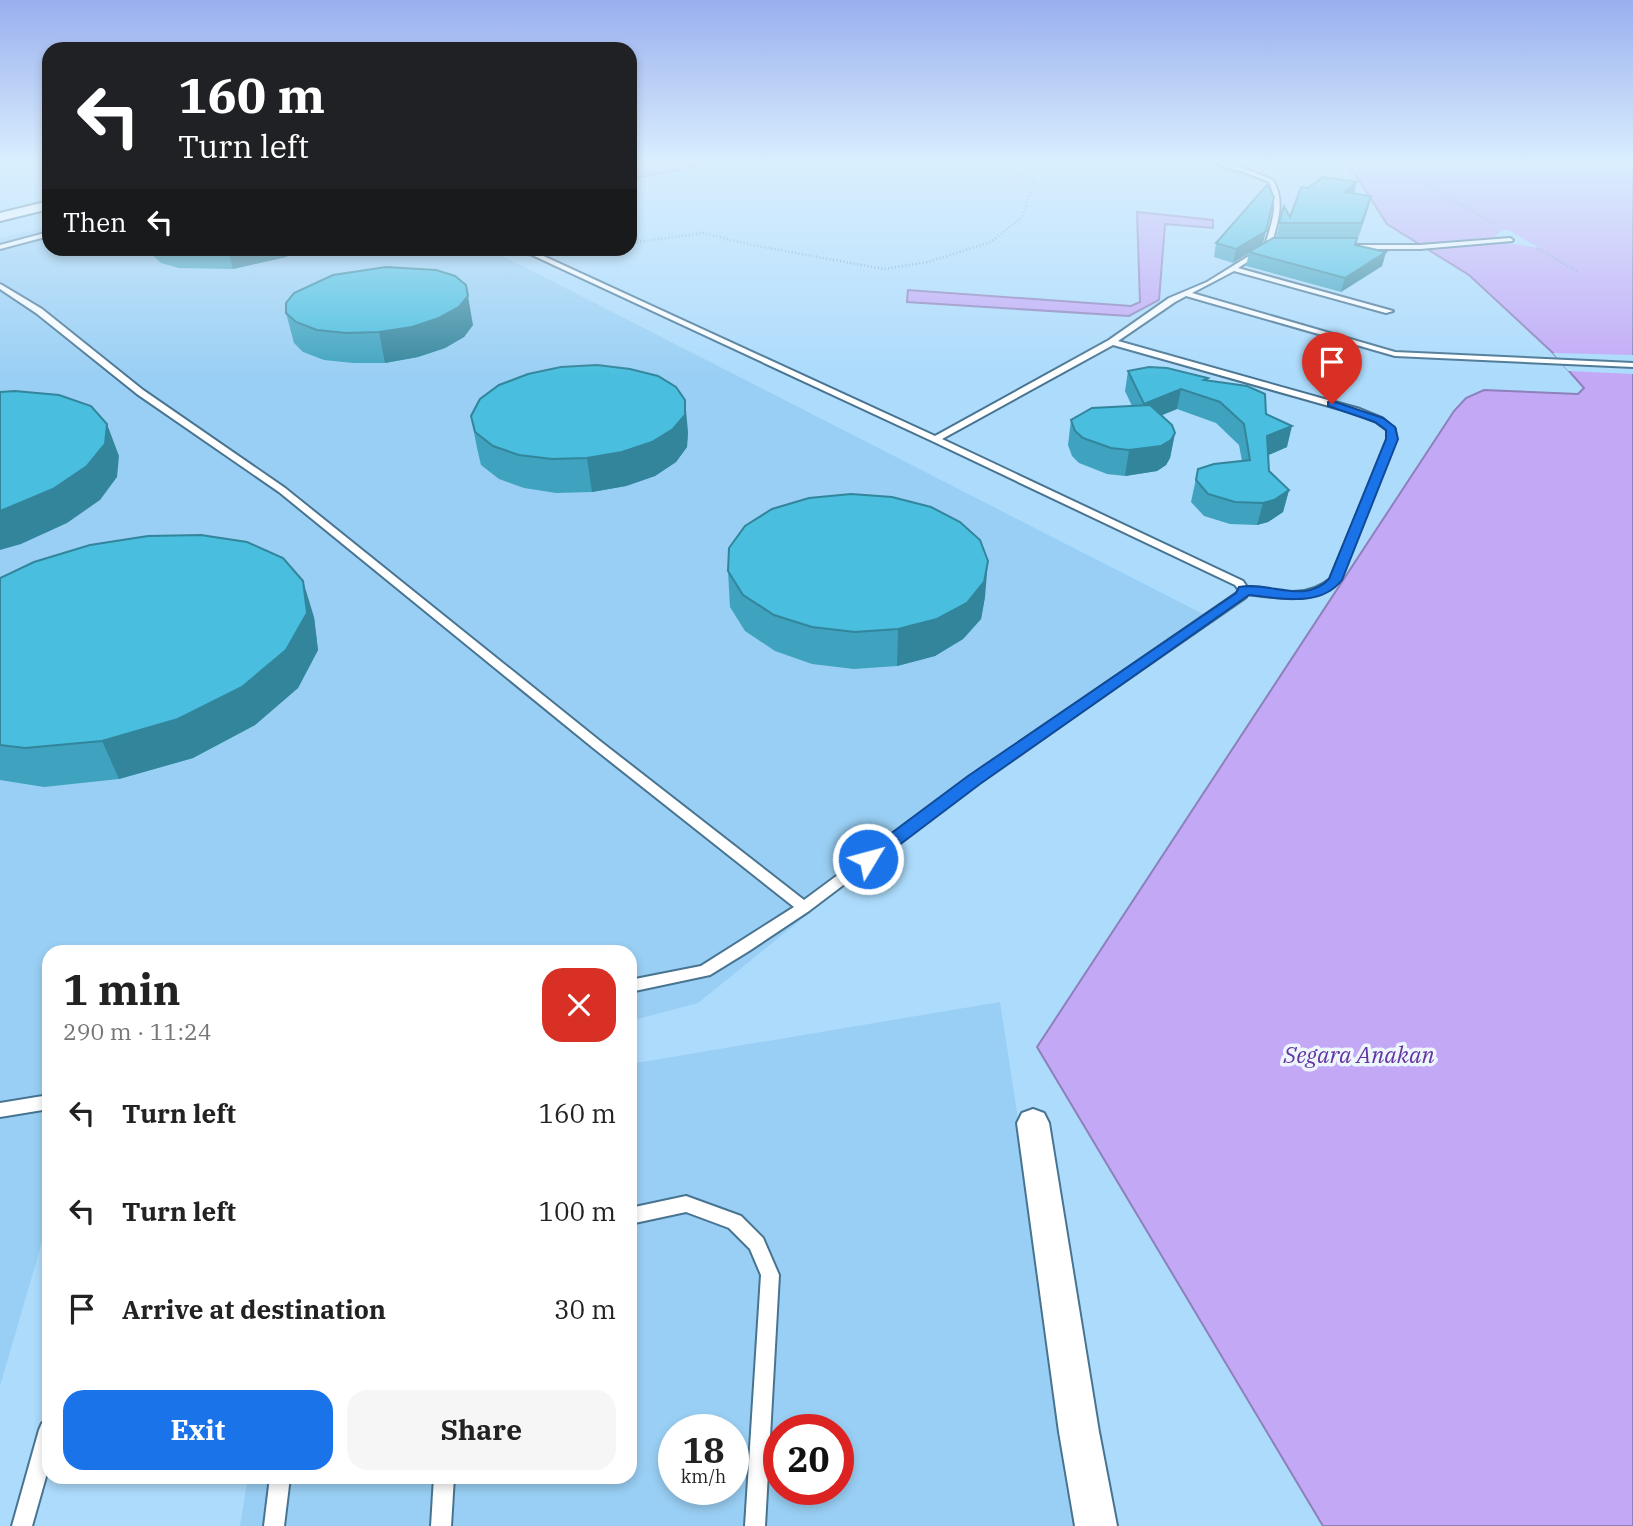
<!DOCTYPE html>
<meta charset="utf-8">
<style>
:root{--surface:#fff;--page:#f6f6f6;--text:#222;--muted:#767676;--accent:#1a73e8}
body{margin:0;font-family:"IBM Plex Serif",serif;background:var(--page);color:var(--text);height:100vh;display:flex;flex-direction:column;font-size:26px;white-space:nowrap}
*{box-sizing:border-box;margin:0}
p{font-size:23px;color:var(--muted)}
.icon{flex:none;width:38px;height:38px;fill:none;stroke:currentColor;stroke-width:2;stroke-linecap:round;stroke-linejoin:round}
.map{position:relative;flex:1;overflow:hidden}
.details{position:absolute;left:42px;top:945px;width:595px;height:539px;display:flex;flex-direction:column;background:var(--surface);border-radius:21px;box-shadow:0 4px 10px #0003}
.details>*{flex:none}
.guide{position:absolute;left:42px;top:42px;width:595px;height:214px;border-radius:21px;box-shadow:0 4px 10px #0003;background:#202124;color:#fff;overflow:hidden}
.speed{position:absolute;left:658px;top:1414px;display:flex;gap:14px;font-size:35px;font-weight:700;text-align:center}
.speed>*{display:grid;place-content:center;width:91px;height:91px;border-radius:50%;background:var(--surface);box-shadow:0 4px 10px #0003;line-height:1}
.speed small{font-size:18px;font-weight:400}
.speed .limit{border:10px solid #d22;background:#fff;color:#111}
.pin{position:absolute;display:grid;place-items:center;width:60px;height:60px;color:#fff;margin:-72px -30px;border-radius:50% 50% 50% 0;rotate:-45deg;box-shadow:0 0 7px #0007}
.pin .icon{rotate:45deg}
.me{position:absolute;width:77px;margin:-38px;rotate:53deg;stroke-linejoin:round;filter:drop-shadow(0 0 5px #0008)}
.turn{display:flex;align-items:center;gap:24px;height:147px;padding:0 21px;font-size:32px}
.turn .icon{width:91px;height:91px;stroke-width:2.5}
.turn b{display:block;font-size:49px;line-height:60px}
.then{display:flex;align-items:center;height:66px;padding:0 21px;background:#0003;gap:14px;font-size:26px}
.round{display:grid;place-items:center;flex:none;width:74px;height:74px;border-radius:21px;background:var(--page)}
.overview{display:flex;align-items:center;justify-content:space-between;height:119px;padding:0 21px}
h1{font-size:42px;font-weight:700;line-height:52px}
.button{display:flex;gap:14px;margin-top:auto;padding:14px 21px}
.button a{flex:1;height:80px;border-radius:21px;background:var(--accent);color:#fff;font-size:28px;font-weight:700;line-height:80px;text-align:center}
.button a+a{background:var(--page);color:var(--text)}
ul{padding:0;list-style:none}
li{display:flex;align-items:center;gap:21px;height:98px;padding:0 21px}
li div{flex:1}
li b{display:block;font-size:26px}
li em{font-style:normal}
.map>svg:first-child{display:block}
</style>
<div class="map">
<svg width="1633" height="1526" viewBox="0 0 1633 1526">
<rect width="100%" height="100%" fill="#acdbfc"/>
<g fill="#99cff4" fill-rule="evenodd">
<path d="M49 227V248L489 249 1205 615 974 780 698 1003 630 1021V952H49V1218L0 1386V238Z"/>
<path d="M1000 1002 1081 1526H240L248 1477H630V1064ZM674 1430H733V1489H674ZM779 1430H838V1489H779Z"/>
</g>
<g fill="#c3a8f6" stroke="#8e81bb" stroke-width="2">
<path d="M643 163H713L630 179V166Z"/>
<path d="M1340 163H1633V1526H1323L1037 1047 1454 411 1466 398 1484 390 1578 394 1584 388 1553 353 1469 275 1387 224 1355 174Z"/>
<path d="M1137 212 1213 220V228L1165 224 1159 300 1129 316 907 302 908 290 1131 306 1140 302Z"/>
</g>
<g fill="#acdbfc">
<path d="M1502 230H1508L1540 248 1499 242 1422 249 1417 244 1492 239Z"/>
<path d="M1553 353 1633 355V374L1568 371Z"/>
</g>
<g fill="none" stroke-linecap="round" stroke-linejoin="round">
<g stroke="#487491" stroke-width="4">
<g id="service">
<path d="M1238 166 1273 180C1286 203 1277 223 1271 247L1238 268 1393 311 1386 313 1234 271 1192 293 1395 352 1633 363V367L1395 356 1186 296 1175 302 1118 341 1360 409 1382 418 1395 429 1396 439 1339 582C1312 605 1280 598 1248 594L1246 597 978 783 809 911 749 951 710 975 630 992V980L701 966 794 907 592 747 279 492 137 394 36 313 0 289V284L2 285 42 309 143 390 285 488 600 741 804 900 970 777 1237 593 1239 590 1235 585 932 441 517 248H526L935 436 1109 340 1169 298 1207 282 1265 246C1271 223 1280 205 1269 182L1236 169ZM1113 345 1354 413 1376 422 1387 430 1388 439 1330 579C1306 599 1277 591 1247 587L1243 581 942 439Z"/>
<path d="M49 232V236L0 249V245Z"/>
<path d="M1510 238 1513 240 1512 241 1420 249H1349L1346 247 1349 245H1420Z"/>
<path d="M49 1095V1109L0 1117V1103Z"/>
<path d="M686 1196 741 1216 763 1238 779 1275 765 1526H745L761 1275 750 1249 729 1228 686 1212 630 1224V1208Z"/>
<path d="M49 1420V1466L32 1526H12L39 1430 42 1423Z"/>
<path d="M270 1477H290L284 1526H264Z"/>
<path d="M434 1477H454L451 1526H431Z"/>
</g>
</g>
<g stroke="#487491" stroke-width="4">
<g id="minor">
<path d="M1214 163H1233L1244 168 1238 171Z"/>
<path d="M49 201V209L0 221V213Z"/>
<path d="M1033 1109 1044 1113 1049 1123 1099 1432 1117 1526H1075L1059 1432 1017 1123 1022 1113Z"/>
</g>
</g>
<g stroke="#7da3bd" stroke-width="2.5" stroke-dasharray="1 2.5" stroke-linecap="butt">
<path d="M1417 180 1495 224"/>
<path d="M630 243 703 233 752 245 884 269 928 262 991 242 1022 217 1034 181 1017 171 973 163"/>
<path d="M1537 248 1578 272"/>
</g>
<use href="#service" fill="#fff" fill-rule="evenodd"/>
<use href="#minor" fill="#fff" fill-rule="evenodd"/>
</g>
<g fill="#3fa3bf">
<path d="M1354 194 1371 196 1366 214 1355 245 1386 252 1382 266 1341 292 1246 266 1249 253 1233 263 1214 257 1216 243 1263 244 1276 238 1284 206 1290 217Z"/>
<path d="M148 248H303L286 257 233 269 179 268 161 263 149 252Z"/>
<path d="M286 313 473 325 464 337 445 348 418 357 385 363H353L324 360 303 352 294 343Z"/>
<path d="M1128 371 1207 380 1266 414 1287 447 1268 455 1269 471 1289 490 1283 512 1268 522 1257 525 1230 524 1204 516 1191 502 1198 469 1242 461 1239 445 1216 423 1177 409 1162 415 1175 433 1170 458 1166 465 1157 471 1125 476 1107 474 1079 463 1072 456 1068 445 1071 420 1132 406 1125 391Z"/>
<path d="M471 416 688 432 687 447 676 462 655 476 626 486 592 492 556 493 524 488 499 479 481 465 477 448Z"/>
<path d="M728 571 985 597 981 619 963 639 935 656 897 666 854 669 812 664 775 651 745 631 730 607Z"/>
<path d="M0 578 314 617 318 650 298 688 255 725 193 758 119 779 44 787 0 780Z"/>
</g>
<g fill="#33859b">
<path d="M1357 182 1352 201 1344 192Z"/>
<path d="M1371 196 1366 214 1357 242 1362 223Z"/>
<path d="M1274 197 1263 244 1233 263 1236 249Z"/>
<path d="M227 248H303L286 257 233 269Z"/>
<path d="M1386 252 1382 266 1341 292 1345 278Z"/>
<path d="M468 296 473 325 464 337 445 348 418 357 385 363 379 332Z"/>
<path d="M1181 389 1177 409 1140 424 1144 404Z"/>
<path d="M685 400 688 432 687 447 676 462 655 476 626 486 592 492 587 458Z"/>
<path d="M107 424 119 456 117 477 100 500 67 523 21 544 0 550V511Z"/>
<path d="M1292 426 1287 447 1262 458 1267 436Z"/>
<path d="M1175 433 1170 458 1166 465 1157 471 1125 476 1129 450Z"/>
<path d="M1289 490 1283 512 1268 522 1257 525 1263 503Z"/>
<path d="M988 561 985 597 981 619 963 639 935 656 897 666 898 629Z"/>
<path d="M303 581 314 617 318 650 298 688 255 725 193 758 119 779 102 741Z"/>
</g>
<g fill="#49bede" stroke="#33859b" stroke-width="2">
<path d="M1323 177 1357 182 1344 192 1371 196 1362 223H1279L1284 206 1290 217 1301 187 1308 188Z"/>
<path d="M1267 185 1274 197 1266 231 1236 249 1216 243Z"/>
<path d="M1273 238H1357L1355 245 1386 252 1345 278 1249 252Z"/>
<path d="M386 267 436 270 455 276 466 285 468 296 459 307 439 318 412 327 379 332 346 333 317 330 296 322 286 313V303L294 293 333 275Z"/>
<path d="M597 365 630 369 658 376 676 387 685 400V415L673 429 652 442 622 452 587 458 552 459 519 455 493 446 475 432 471 416 480 399 499 385 528 374 561 367Z"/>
<path d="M1149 367 1167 368 1208 378 1204 380 1247 386 1265 394 1266 414 1292 426 1267 436 1269 471 1289 490 1274 500 1263 503 1235 502 1208 494 1196 480 1198 469 1214 464 1250 460 1244 424 1220 402 1181 389 1144 404 1128 371Z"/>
<path d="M15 391 59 395 91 406 107 424 105 444 87 466 53 489 0 511V392Z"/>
<path d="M1150 405 1172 425 1175 433 1171 440 1161 446 1129 450 1111 448 1083 438 1075 431 1071 420 1092 408Z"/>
<path d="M851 494 892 497 931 507 960 522 980 540 988 561 984 582 967 603 937 619 898 629 855 632 812 627 774 615 743 595 728 571 729 548 745 526 772 509 809 498Z"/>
<path d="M201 535 247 542 283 558 303 581 307 613 286 650 242 687 178 719 102 741 25 748 0 745V578L34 562 90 545 148 536Z"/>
</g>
<linearGradient id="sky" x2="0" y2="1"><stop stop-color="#99afee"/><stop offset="0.43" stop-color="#daeffe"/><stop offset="1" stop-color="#daeffe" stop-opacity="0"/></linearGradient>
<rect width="1633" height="377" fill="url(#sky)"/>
<path fill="#1a73e8" stroke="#114b97" stroke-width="2" d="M1332 401 1383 418 1395 427 1398 439 1342 580C1320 608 1281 598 1249 595L980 784 874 864H862L859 859 862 855 968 776 1236 593 1239 587C1270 581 1304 605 1329 579L1386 439V430L1375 422 1328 406V402Z"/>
<g text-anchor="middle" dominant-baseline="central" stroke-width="7" stroke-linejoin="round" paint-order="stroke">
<g font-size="23" font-style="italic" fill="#6434a3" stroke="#edf6fd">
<text x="1359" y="1054">Segara Anakan</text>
</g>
</g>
</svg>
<div class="speed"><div>18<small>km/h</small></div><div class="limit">20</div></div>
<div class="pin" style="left:1332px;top:404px;background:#d93025"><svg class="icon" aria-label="arrive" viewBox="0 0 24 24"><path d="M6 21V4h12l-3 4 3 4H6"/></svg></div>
<svg class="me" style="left:868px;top:859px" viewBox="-20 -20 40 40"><circle r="17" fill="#1a73e8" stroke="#fff" stroke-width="3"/><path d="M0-11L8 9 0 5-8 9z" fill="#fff"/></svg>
<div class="guide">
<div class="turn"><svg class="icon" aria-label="left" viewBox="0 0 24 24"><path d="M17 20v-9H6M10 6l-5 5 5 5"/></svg><div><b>160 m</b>Turn left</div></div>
<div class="then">Then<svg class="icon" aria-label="left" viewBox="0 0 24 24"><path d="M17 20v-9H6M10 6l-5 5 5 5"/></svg></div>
</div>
<section class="details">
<div class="overview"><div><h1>1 min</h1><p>290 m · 11:24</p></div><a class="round" style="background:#d93025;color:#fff"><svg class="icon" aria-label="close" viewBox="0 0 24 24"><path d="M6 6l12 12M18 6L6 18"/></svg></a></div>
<ul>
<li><svg class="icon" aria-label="left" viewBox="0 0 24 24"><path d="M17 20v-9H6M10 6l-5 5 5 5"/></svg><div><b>Turn left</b></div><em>160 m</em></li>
<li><svg class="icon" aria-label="left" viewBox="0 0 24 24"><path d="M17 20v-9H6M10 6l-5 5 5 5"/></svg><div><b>Turn left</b></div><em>100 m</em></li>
<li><svg class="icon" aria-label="arrive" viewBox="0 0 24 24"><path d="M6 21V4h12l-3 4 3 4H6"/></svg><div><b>Arrive at destination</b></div><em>30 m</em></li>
</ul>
<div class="button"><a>Exit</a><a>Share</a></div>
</section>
</div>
